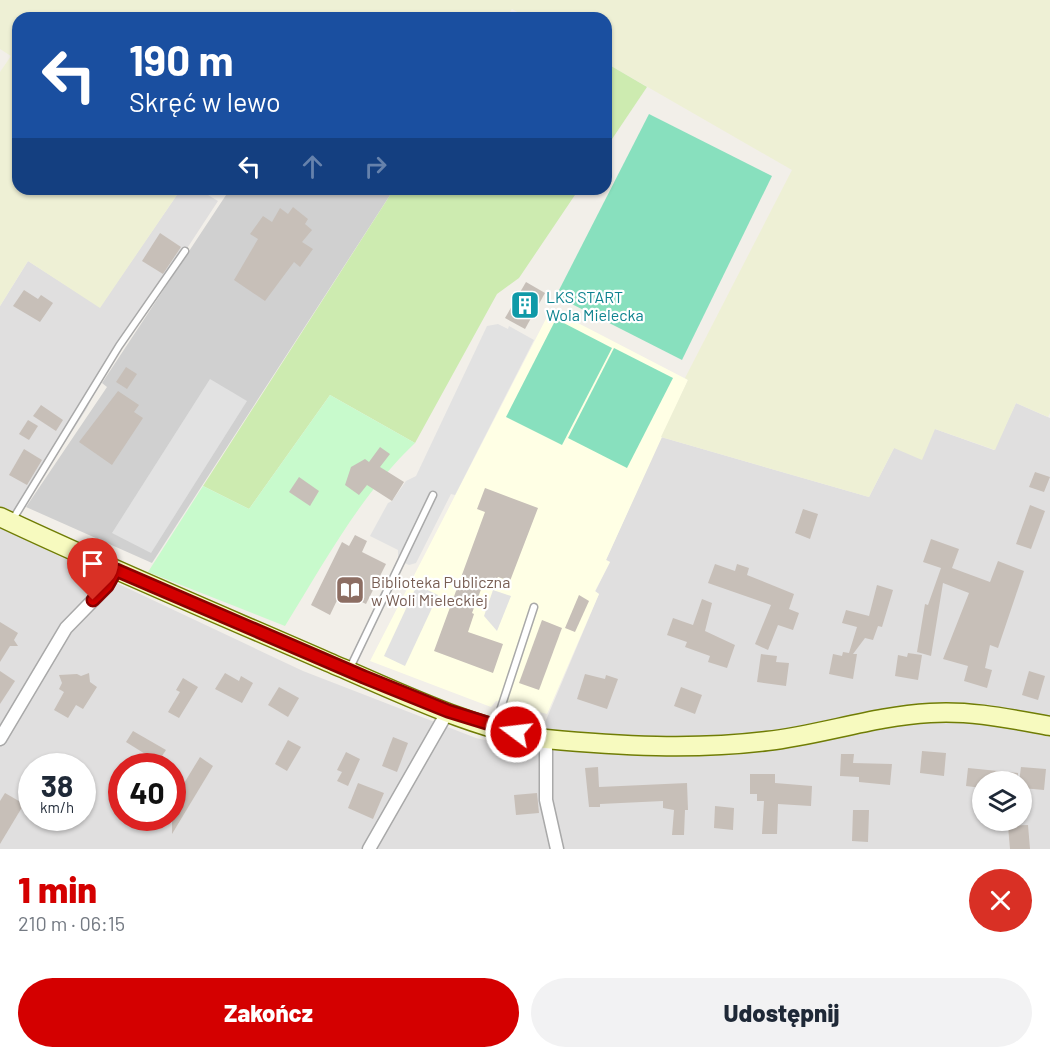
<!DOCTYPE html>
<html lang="pl">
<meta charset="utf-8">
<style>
:root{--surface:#fff;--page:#f2f2f3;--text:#1f2937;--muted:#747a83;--accent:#d40000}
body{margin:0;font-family:Barlow,sans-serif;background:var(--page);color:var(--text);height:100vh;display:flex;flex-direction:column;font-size:22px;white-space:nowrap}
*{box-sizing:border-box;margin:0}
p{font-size:20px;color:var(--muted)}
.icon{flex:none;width:33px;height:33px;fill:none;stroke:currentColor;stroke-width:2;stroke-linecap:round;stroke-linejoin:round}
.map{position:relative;height:849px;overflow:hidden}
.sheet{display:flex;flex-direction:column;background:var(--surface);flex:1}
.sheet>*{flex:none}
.guide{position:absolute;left:12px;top:12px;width:600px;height:183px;border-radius:18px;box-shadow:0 2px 4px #0004;background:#1a4fa0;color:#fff;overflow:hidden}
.controls{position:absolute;left:972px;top:771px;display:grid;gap:12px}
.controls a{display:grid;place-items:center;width:60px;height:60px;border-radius:50%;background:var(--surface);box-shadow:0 2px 4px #0004;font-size:30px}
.speed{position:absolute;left:18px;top:753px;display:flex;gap:12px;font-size:30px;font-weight:700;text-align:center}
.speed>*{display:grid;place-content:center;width:78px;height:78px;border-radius:50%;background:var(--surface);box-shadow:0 2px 4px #0004;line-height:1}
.speed small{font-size:15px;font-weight:400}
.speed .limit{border:9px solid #d22;background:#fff;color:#111}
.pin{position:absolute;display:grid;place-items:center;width:51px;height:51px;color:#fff;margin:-62px -26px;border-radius:50% 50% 50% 0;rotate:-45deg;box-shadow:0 0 6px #0007}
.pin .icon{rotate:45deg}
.me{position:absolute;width:66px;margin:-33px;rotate:285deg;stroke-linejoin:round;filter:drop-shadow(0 0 4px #0008)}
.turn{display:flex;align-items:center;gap:21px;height:126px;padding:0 18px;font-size:27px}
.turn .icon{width:78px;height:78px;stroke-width:2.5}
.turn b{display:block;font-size:42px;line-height:51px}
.lanes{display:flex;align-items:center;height:57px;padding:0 18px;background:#0003;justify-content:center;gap:30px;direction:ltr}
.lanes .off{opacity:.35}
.round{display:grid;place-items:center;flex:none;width:63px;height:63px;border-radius:32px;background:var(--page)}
.headline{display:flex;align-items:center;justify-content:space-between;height:102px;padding:0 18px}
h1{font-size:36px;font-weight:800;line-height:45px;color:var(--accent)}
.button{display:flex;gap:12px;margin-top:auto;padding:12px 18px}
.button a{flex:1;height:69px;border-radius:36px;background:var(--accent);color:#fff;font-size:24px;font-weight:800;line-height:69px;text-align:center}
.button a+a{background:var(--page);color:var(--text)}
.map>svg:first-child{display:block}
</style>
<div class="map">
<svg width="1050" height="849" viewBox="0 0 1050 849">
<rect width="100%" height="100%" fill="#f2efe9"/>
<path fill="#e0dfdf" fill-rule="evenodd" d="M181 189H198L218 201 101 380 86 410 19 513 4 530 303 671 476 738 533 751 599 594 595 592 610 562 606 560 661 437 869 497 894 448 935 429 994 450 1016 403 1050 418V849H0V306L28 261 100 307ZM32 766H82V818H32ZM122 766H172V818H122ZM982 782H1022V820H982Z"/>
<path fill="#ffffe5" d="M551 309 688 380 606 560 610 562 595 591 599 594 547 714 496 701 491 707 370 661Z"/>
<path fill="#d0d0d0" d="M230 189H394L152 563 26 507 107 387 102 383Z"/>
<path fill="#eef0d5" d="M0 0H1050V413L1048 417 1016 403 995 450 935 429 922 460 894 448 869 497 661 437 688 380 685 378 792 170 606 63V18H528L512 9 506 18H18V189H181L100 308 28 261 0 306V72L11 56 0 49Z"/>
<g fill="#cdebb0">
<path d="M606 63 647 87 606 148Z"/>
<path d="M394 189H579L519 278 497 294 415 443 330 395 249 509 203 486Z"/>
</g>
<path fill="#c8facc" d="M330 395 415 443C361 494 324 563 285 626L148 572 203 486 249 509Z"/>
<g fill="#88e0be">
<path d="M649 114 772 176 682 360 556 296Z"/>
<path d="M556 319 612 348 562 445 506 417Z"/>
<path d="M614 348 673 378 627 468 568 438Z"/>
</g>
<g fill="#e2e2e2">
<path d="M498 324 508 329 509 326 534 340 455 495 451 494 416 563 409 565 398 560V550L370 536 388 503 392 501 406 481 416 476 487 326Z"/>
<path d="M210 379 247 401 151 553 112 533Z"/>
<path d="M417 585 438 595 405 666 384 656Z"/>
<path d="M493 590 511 596 497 631 484 616Z"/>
</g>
<g fill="#c7bfb8">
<path d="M293 207 308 219 305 224 312 230 302 242 313 249 300 267 294 262 265 301 234 280 258 239 250 234 263 216 272 222 280 208 288 214Z"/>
<path d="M160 233 181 247 163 274 142 261Z"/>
<path d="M526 282 545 293 525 329 505 318Z"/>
<path d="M24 290 38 299 41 295 53 303 40 322 13 306Z"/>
<path d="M126 367 137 374 127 389 116 382Z"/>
<path d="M118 391 139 405 134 412 143 418 112 465 79 442Z"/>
<path d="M41 405 63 420 56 431 33 416Z"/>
<path d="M28 420 38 426 29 440 19 434Z"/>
<path d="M380 447 390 454 380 467 404 482 392 501 367 485 359 495 345 485 351 467 365 459 369 462Z"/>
<path d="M24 449 42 460 27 485 9 475Z"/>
<path d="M1035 472 1050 477 1044 492 1029 487Z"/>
<path d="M299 477 319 491 310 506 289 492Z"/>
<path d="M485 488 538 508 510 581 498 577 495 583 485 579 472 613 474 614 468 632 503 644 493 673 434 651 485 512 477 509Z"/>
<path d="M1030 505 1045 511 1031 549 1016 544Z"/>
<path d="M803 509 818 514 810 539 795 533Z"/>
<path d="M355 535 367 541 362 552 386 564 366 604 341 592 330 615 311 605 342 542 349 546Z"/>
<path d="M931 539 959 549 952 568 990 582 998 561 1024 571 998 648 990 645 985 668 992 670 987 688 964 681 968 666 943 659 969 593 943 583 931 656 917 652 925 604 928 605 941 568 923 562Z"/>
<path d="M715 564 735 571 737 564 749 568 747 575 794 594 789 609 799 613 793 630 778 625 768 650 755 644 771 605 708 583Z"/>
<path d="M877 585 893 590 882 627 878 626 873 640 865 638 853 654H857L853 679 829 674 833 654 842 656 843 652 849 653 857 627 842 623 846 610 869 616Z"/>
<path d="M579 595 589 601 575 632 565 628Z"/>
<path d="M702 599 712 603 705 631 735 645 727 668 708 662 710 656 685 647 687 642 667 635 673 618 693 625Z"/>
<path d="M542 620 562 628 539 690 519 683Z"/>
<path d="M0 622 18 633 14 640 18 646H10L0 662Z"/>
<path d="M908 653 922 655 918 680 895 676 898 655 907 657Z"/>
<path d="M761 654 777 656 776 662 789 663 786 686 757 682Z"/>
<path d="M0 671 15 681 0 704Z"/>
<path d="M1029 671 1045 676 1038 700 1022 695Z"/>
<path d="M89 673 90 682 97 687 83 709 76 705 68 718 54 710 64 692 59 689 62 683 59 675 77 674 81 676Z"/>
<path d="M225 673 239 681 241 676 253 683 242 703 215 689Z"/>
<path d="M585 674 605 679 606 675 618 679 607 709 577 699Z"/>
<path d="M183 678 198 687 179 718 168 712 180 692 176 690Z"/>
<path d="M279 687 299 698 288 717 268 705Z"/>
<path d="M681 687 702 695 695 714 674 706Z"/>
<path d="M133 731 166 750 158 762 126 742Z"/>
<path d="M393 737 408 743 397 772 382 766Z"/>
<path d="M288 740 301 747 287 771 275 764Z"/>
<path d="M922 751 946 753 944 776 920 773Z"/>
<path d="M346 752 360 759 348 786 337 781 342 772 337 770Z"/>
<path d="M841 754H854L853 763 892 764 890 785 859 782V777L840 776Z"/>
<path d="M200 757 213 766 172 834V803Z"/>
<path d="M598 767 599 787 687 783 688 810H685L684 835H672L674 810 663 808V801L600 804V807H589L585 768Z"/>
<path d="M1021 767 1046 769 1044 790 1022 788V782H1019Z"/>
<path d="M968 768 1018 773 1017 782H982V788L966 786Z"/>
<path d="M750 774H775V783L812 786 811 806 778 804 777 834H762L764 801H757V794H750Z"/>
<path d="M358 783 384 793 373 819 348 808Z"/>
<path d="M5 793 24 804 0 844V801Z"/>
<path d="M537 793 539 813 516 815 514 795Z"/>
<path d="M715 806 734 808 733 830 714 828Z"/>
<path d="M853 810H869L868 842 852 841Z"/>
<path d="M1028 825 1030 849H1010L1008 826Z"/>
</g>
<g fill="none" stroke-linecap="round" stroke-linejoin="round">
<g stroke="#a9a9a9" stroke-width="9">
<g id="lane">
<path d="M13 519 119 346 185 251"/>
<path d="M349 670 433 495"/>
<path d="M495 726 534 607"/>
</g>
</g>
<g stroke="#a9a9a9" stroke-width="15">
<g id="street">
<path d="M0 739 66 628 107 586 116 569"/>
<path d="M546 739V800L557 849"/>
<path d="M369 849 448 711"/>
</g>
</g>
<g stroke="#707d05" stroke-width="21">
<path id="secondary" d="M0 517C108 568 218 614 328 662 390 688 480 733 546 739 619 746 694 750 767 741 821 735 874 716 930 713 970 710 1011 719 1050 726"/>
</g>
<use href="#lane" stroke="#fff" stroke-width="6"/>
<use href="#street" stroke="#fff" stroke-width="12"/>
<use href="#secondary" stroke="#f7fabf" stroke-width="18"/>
</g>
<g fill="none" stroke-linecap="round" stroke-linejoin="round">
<g stroke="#8a0000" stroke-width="15">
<path id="route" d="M93 600 107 586 116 570 364 677 448 711 516 732"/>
</g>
<use href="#route" stroke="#d40000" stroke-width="10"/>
</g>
<defs>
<g id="building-square" transform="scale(1.5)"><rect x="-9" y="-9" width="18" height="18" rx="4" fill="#0f9aa8" stroke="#fff"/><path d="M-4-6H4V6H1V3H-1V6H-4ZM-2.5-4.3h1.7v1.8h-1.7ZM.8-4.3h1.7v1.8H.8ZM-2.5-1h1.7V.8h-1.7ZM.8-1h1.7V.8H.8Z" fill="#fff"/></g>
<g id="library-square" transform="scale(1.5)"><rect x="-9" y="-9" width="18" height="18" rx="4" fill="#8d6e63" stroke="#fff"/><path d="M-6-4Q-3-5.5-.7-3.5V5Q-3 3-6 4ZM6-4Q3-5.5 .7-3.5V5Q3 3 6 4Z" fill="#fff"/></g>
</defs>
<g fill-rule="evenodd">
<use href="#building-square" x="525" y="305"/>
<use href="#library-square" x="350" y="590"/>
</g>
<g text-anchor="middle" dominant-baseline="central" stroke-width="4.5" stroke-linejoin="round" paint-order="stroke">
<g font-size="16" fill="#0d838f" stroke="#fff" text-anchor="start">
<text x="546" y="296">LKS START<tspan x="546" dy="18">Wola Mielecka</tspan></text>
</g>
<g font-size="16" fill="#785e54" stroke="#fff" text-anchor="start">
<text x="371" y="581">Biblioteka Publiczna<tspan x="371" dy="18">w Woli Mieleckiej</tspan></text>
</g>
</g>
</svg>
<div class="controls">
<a><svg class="icon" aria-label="layers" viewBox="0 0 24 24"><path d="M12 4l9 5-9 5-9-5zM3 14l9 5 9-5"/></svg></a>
</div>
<div class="speed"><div>38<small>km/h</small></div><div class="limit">40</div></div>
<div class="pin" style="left:93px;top:600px;background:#d93025"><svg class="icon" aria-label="arrive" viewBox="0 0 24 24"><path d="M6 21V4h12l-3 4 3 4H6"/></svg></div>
<svg class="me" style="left:516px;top:732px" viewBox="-20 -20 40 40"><circle r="17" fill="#d40000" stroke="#fff" stroke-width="3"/><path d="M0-11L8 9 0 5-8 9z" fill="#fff"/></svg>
<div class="guide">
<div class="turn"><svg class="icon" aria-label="left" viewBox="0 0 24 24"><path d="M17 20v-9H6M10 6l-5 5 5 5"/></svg><div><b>190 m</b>Skręć w lewo</div></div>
<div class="lanes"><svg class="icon" aria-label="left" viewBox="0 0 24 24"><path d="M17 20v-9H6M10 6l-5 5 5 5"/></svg><svg class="icon off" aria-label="ahead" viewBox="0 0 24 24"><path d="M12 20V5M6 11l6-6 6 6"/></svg><svg class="icon off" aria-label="right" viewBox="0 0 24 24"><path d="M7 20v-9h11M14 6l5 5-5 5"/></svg></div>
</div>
</div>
<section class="sheet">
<div class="headline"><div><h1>1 min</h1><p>210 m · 06:15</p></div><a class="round" style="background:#d93025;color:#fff"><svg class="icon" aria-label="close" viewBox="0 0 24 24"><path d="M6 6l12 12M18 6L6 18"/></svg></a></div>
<div class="button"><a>Zakończ</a><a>Udostępnij</a></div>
</section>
